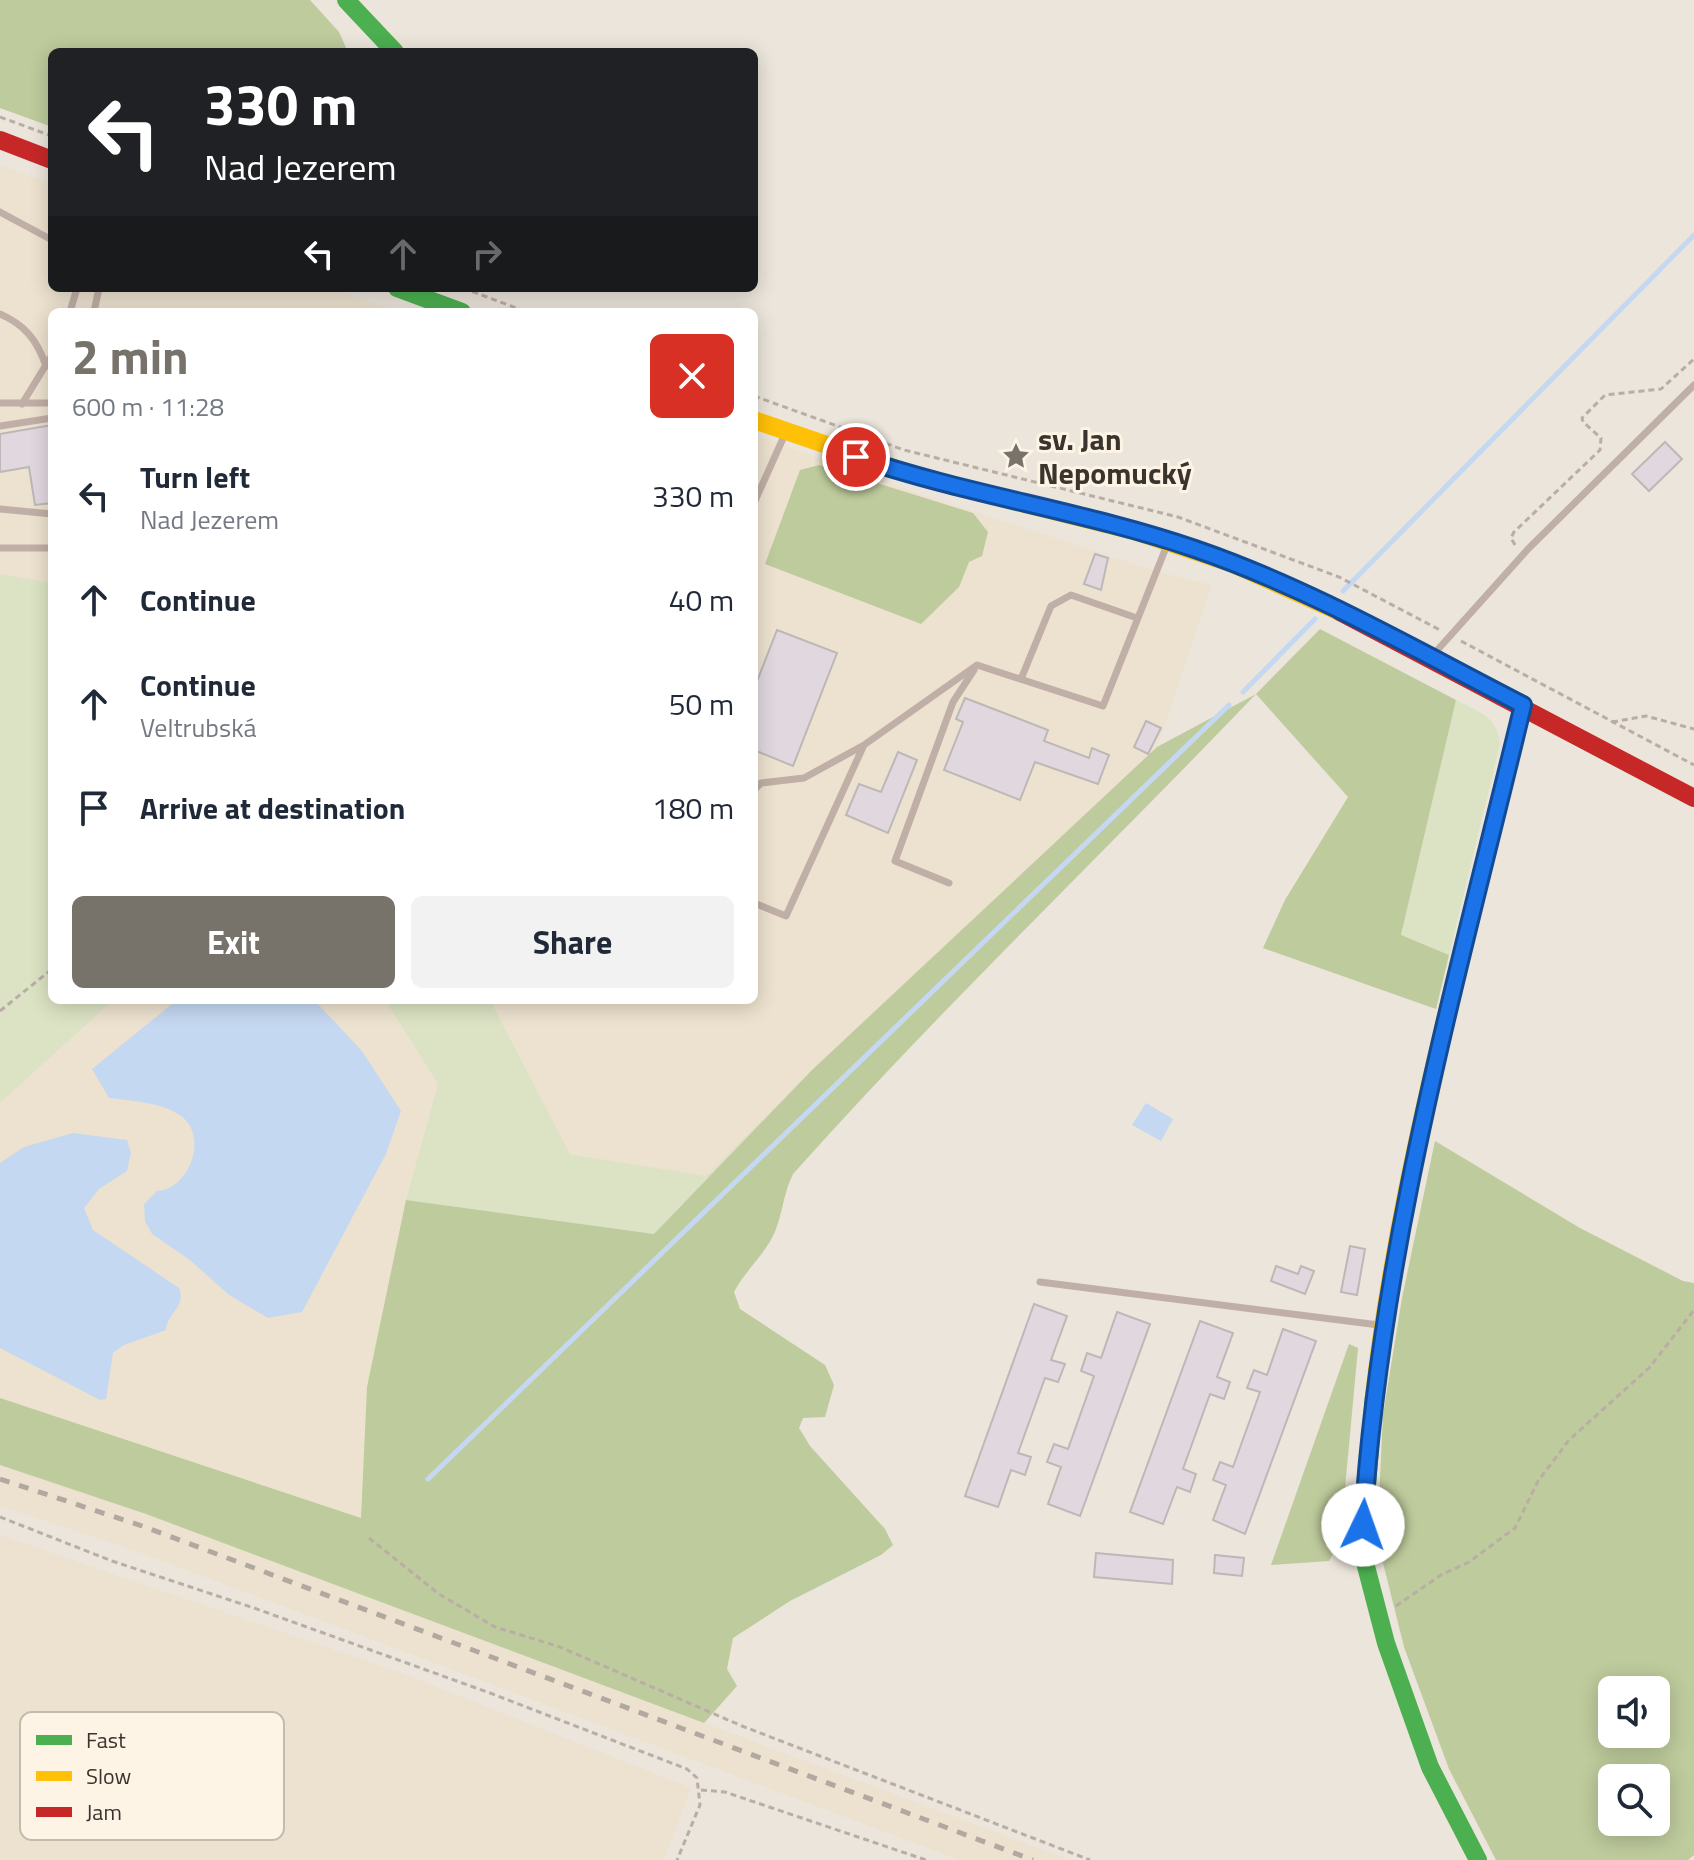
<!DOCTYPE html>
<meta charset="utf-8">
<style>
:root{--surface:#fff;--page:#f2f2f3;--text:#1f2937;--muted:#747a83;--accent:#77736b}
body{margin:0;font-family:"Titillium Web",sans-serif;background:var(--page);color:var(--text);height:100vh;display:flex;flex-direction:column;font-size:30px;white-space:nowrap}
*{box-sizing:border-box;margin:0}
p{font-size:26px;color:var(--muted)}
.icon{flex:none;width:44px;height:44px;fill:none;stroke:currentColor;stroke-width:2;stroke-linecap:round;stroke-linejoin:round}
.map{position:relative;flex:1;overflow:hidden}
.details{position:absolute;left:48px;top:308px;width:710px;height:696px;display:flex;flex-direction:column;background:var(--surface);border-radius:12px;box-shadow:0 4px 20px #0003}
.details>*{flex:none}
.hud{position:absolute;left:48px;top:48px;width:710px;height:244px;border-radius:12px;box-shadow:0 4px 20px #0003;background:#202124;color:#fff;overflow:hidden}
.fabs{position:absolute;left:1598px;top:1676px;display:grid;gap:16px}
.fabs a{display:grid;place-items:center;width:72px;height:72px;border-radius:12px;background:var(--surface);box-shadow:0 4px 20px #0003;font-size:40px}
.pin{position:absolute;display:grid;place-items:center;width:68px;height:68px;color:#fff;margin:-34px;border:4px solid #fff;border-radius:50%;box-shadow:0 2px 8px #0007}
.me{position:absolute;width:88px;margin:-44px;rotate:3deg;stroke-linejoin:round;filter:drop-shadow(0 0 6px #0008)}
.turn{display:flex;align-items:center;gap:28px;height:168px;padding:0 24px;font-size:36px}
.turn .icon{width:104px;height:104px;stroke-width:2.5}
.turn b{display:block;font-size:56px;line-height:68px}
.lanes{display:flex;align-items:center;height:76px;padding:0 24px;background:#0003;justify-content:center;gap:40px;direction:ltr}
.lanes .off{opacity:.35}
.round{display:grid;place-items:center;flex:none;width:84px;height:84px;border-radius:12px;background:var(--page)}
.summary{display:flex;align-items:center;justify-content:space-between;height:136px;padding:0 24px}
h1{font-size:48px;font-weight:700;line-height:60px;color:var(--accent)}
.button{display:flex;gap:16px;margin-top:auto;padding:16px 24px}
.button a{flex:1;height:92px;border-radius:12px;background:var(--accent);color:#fff;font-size:32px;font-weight:700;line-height:92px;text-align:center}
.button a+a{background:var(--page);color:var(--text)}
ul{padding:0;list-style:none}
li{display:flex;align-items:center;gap:24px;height:104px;padding:0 24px}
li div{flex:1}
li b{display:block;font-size:30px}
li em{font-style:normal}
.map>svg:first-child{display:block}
</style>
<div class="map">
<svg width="1694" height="1860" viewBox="0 0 1694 1860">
<rect width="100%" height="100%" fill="#ebe5db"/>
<g fill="#ede2cf">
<path d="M0 165 52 184V288H332L397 312H52V583L0 574Z"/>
<path d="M754 435 920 494 1159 572 1212 585 1157 747 812 1070 705 1177 568 1153 490 1000H754Z"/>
<path d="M112 1000H385L439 1084 406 1201 362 1519 0 1398V1103Z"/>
<path d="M0 1465 146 1514 1070 1860H960L133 1550 0 1506Z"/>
<path d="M0 1535 399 1672 691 1788 664 1860H0Z"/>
</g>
<g fill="#dce3c4">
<path d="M0 574 52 583V1000H113L0 1103Z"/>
<path d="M1456 700C1478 711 1498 717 1500 744L1449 955 1401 936Z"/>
<path d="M385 1000H490L570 1154 706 1176 812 1070 654 1234 406 1200 438 1084Z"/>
</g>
<g fill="#becb9c" fill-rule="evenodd">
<path d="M0 0H310L339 32 348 52H52V127L0 108Z"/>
<path d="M819 465 973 513 988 532 982 556 969 562 959 587 921 624 765 564 800 470Z"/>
<path d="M1320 629 1456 700 1401 935 1449 955 1436 1009 1263 948 1285 900 1348 797 1256 694C1102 855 941 1008 793 1174 784 1192 783 1210 776 1229 767 1253 746 1269 734 1292L740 1309 825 1365 834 1385 825 1417 803 1418 799 1428 810 1446 885 1529 893 1545 881 1555 790 1601 733 1638 727 1669 737 1686 704 1723 146 1514 0 1465V1398L361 1518 367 1387 406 1200 654 1234 812 1070 1157 747 1256 694Z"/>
<path d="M1435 1141 1580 1228 1683 1281 1694 1283V1855L1688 1860H1496L1449 1769 1404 1647 1377 1539 1383 1415 1402 1298ZM1656 1690V1734H1612V1690ZM1656 1778V1822H1612V1778Z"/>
<path d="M1349 1344 1358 1348 1340 1542 1329 1561 1271 1565Z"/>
</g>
<g fill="#c5d8f1">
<path d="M177 1000H314L362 1051 401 1111 386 1154 302 1312 268 1318 229 1295 190 1260 152 1234 145 1221 144 1204 157 1191C191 1189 210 1133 178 1114 159 1102 131 1101 109 1098L92 1069Z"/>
<path d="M1146 1103 1173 1119 1161 1141 1132 1125Z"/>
<path d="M73 1133 127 1140 131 1153 127 1171 99 1189 84 1208 93 1230 179 1288C187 1306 167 1313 166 1330L124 1345 113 1353 106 1399 100 1400 0 1348V1163L24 1147Z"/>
</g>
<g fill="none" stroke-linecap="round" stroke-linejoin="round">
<g stroke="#c5d8f1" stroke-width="5">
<path d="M1343 591 1694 235"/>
<path d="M1243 692 1315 619"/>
<path d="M428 1479 1229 705"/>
</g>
</g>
<g fill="#e1d8df" stroke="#bcb8b7" stroke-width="2">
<path d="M52 425V503L35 505 29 467 0 472V434Z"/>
<path d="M1665 442 1682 459 1649 491 1632 474Z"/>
<path d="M1095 554 1108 558 1101 590 1084 584Z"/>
<path d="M777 630 837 653 793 766 754 750V689Z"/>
<path d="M965 698 1048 730 1044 741 1089 758 1092 748 1109 755 1098 784 1035 762 1020 800 944 770 963 722 956 719Z"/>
<path d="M1146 721 1161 728 1148 754 1134 747Z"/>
<path d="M898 752 917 760 888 833 846 815 859 784 881 792Z"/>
<path d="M1350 1246 1365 1249 1357 1295 1341 1292Z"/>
<path d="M1276 1266 1298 1274 1301 1266 1314 1271 1305 1294 1271 1281Z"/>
<path d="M1034 1304 1067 1316 1051 1360 1065 1364 1058 1382 1045 1378 1018 1453 1031 1457 1025 1475 1011 1470 998 1507 965 1496Z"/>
<path d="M1117 1312 1150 1324 1080 1516 1048 1504 1061 1467 1047 1462 1054 1444 1068 1449 1094 1376 1081 1371 1087 1353 1101 1358Z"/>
<path d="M1200 1321 1233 1333 1217 1377 1230 1382 1224 1399 1210 1394 1183 1469 1196 1474 1190 1492 1177 1487 1163 1524 1130 1512Z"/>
<path d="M1283 1329 1316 1341 1245 1534 1213 1520 1226 1485 1213 1480 1220 1462 1233 1467 1260 1392 1247 1388 1254 1370 1267 1375Z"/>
<path d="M1096 1553 1173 1560 1172 1584 1094 1577Z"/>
<path d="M1215 1555 1244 1558 1242 1576 1214 1573Z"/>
</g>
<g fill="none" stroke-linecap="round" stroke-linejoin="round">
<g stroke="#baada6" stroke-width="3" stroke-dasharray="6 4" stroke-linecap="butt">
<path d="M0 117 52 136"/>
<path d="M463 288 527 312"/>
<path d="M754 396 904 450 1178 517 1339 577 1440 630"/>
<path d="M1515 545 1511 538 1514 532 1600 450 1601 438 1583 422 1582 418 1605 395 1661 389 1694 359"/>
<path d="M1461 641 1694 765"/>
<path d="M1612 722 1646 716 1694 729"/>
<path d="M0 1011 52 969"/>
<path d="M0 1517 112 1561 254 1608 490 1693 687 1769 697 1778 700 1805 677 1860"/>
<path d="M369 1538 439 1594 495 1627 560 1647 742 1726 1090 1860"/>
<path d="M1396 1606 1441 1575 1469 1562 1515 1528 1538 1481 1569 1440 1649 1368 1694 1310"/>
<path d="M701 1790 725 1792 926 1860"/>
</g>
<g stroke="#c0afa6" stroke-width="7">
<path d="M0 212 52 240"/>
<path d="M70 312 77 288"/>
<path d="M94 312 99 288"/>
<path d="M0 314C25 325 37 340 46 366L52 365"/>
<path d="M0 403H52"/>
<path d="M22 404 52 355"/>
<path d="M0 426 52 418"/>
<path d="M754 503 785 434"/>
<path d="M0 509 52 514"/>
<path d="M1 548H52"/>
<path d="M1432 656 1528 549 1694 385"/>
<path d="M1021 679 1051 606 1071 595 1137 618"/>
<path d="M754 790 761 783 804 778 864 745 977 665 1103 706 1167 545"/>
<path d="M949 883 895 861 953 702 974 670"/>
<path d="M754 903 786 916 863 747"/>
<path d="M1040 1282 1379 1325"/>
</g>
<g stroke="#4caf50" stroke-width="18">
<path d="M346 0 395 52"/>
<path d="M397 288 462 312"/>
<path d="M1492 829 1523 705"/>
<path d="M1374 1395 1362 1551 1386 1643 1430 1767 1478 1860"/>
</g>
<g stroke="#ffc107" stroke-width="18">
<path d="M754 420 929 480 1134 531 1233 564 1340 612"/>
<path d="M1374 1395C1396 1204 1446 1016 1492 829"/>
</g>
<g stroke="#c62828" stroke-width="18">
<path d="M0 140 52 160"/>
<path d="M1340 612 1694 798"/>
</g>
<path stroke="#b1a8a0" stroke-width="5" stroke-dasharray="10 10" stroke-linecap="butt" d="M0 1479 142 1526 1033 1860"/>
</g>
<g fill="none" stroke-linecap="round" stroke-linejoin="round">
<g stroke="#114b97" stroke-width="20">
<path id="route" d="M856 457C967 495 1084 511 1195 549 1309 588 1416 650 1523 705 1458 976 1380 1246 1363 1525"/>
</g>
<use href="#route" stroke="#1a73e8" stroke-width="14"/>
</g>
<defs>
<g id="sight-bare" transform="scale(2.16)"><path d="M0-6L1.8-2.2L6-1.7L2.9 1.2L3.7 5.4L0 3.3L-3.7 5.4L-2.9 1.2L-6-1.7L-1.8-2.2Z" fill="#77736b" stroke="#fef4e5" stroke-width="2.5" paint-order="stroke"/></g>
</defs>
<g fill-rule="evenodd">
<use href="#sight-bare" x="1016" y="456"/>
</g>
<g text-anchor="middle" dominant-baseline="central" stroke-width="6" stroke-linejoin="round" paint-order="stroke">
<g font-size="30" font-weight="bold" fill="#39352e" stroke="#fef4e5" text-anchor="start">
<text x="1038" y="439">sv. Jan<tspan x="1038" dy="34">Nepomucký</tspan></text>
</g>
</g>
<rect x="20" y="1712" width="264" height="128" rx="12" fill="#fef4e5" stroke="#c3bbae" stroke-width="2"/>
<rect x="36" y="1735" width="36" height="10" fill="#4caf50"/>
<rect x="36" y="1771" width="36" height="10" fill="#ffc107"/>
<rect x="36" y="1807" width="36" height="10" fill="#c62828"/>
<g font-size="22" fill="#39352e">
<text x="86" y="1748">Fast</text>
<text x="86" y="1784">Slow</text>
<text x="86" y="1820">Jam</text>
</g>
</svg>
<div class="fabs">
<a><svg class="icon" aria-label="sound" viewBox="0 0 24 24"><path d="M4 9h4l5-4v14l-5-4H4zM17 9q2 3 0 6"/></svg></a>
<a><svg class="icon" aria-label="search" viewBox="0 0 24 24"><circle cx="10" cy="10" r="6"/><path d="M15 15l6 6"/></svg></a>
</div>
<div class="pin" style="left:856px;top:457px;background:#d93025"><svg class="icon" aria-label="arrive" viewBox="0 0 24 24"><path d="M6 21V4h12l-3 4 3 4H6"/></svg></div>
<svg class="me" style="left:1363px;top:1525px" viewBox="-20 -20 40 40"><circle r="19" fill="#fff"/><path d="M0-13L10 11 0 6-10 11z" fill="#1a73e8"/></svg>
<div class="hud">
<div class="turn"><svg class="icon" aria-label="left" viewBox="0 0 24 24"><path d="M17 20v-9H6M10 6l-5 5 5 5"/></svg><div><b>330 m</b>Nad Jezerem</div></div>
<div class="lanes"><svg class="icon" aria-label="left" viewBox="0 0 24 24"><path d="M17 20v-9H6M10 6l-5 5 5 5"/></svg><svg class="icon off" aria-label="ahead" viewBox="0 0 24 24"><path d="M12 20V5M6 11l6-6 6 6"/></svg><svg class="icon off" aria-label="right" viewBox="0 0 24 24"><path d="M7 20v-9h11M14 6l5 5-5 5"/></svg></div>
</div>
<section class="details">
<div class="summary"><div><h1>2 min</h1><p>600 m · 11:28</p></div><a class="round" style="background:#d93025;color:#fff"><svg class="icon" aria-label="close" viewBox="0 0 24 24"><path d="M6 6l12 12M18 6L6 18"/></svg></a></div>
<ul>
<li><svg class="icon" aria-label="left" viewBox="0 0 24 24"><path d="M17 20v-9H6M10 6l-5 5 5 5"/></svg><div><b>Turn left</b><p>Nad Jezerem</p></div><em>330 m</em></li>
<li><svg class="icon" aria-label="ahead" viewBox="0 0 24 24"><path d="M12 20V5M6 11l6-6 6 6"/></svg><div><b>Continue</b></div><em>40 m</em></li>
<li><svg class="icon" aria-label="ahead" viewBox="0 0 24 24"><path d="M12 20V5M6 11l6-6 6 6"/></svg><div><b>Continue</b><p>Veltrubská</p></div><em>50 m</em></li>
<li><svg class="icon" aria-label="arrive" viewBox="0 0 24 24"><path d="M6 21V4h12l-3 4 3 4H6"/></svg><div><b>Arrive at destination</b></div><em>180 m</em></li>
</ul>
<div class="button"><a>Exit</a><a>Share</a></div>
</section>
</div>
